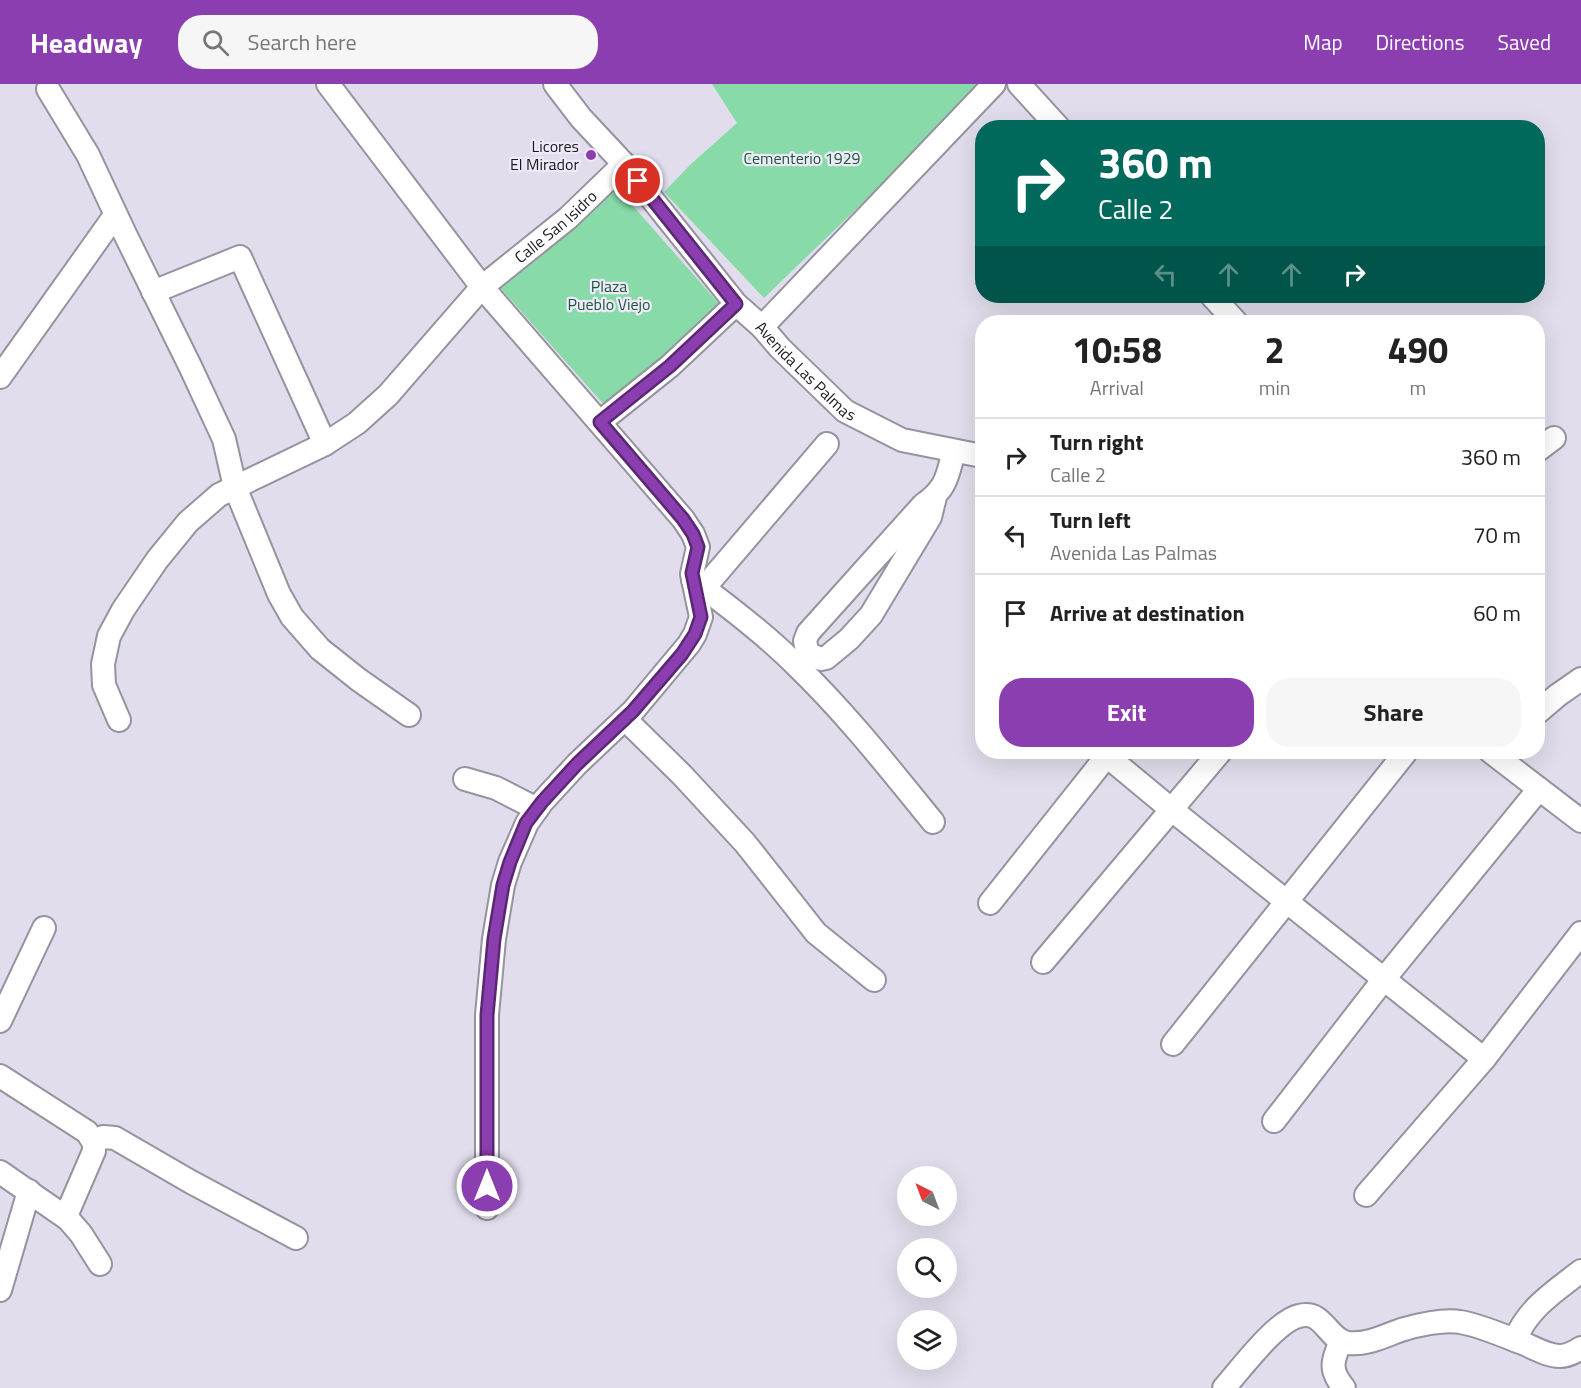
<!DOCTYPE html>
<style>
:root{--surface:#fff;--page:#f6f6f6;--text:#222;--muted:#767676;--line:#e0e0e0;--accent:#8b3eaf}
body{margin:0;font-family:"Titillium Web",sans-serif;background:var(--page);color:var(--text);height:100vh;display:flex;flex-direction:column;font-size:22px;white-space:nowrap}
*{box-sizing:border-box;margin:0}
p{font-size:20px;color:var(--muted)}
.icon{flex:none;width:33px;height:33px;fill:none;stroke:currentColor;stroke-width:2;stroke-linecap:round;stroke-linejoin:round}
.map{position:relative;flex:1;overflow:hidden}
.drawer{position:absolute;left:975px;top:231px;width:570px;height:444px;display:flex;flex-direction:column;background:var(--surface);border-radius:24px;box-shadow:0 6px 24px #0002}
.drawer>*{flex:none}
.banner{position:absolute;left:975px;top:36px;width:570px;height:183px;border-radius:24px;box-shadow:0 6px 24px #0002;background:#00695c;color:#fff;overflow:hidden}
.needle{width:39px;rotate:318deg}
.tools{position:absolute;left:897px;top:1082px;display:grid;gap:12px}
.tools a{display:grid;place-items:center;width:60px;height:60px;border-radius:50%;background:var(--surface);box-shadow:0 6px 24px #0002;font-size:30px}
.pin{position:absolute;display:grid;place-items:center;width:51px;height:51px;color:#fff;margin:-26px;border:3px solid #fff;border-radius:50%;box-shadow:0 2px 6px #0007}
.me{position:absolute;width:66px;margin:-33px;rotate:0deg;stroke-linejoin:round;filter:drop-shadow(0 0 4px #0008)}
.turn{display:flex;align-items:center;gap:21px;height:126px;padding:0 24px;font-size:27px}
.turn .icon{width:78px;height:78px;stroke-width:2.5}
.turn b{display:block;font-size:42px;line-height:51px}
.lanes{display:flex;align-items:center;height:57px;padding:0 24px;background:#0003;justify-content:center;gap:30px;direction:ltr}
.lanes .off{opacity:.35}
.eta{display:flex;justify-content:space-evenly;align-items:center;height:102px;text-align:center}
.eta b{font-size:36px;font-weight:700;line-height:42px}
.action{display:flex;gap:12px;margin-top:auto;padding:12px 24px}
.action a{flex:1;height:69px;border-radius:24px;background:var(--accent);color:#fff;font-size:24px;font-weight:700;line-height:69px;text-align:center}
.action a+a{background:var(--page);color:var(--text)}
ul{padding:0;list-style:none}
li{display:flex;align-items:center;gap:18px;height:78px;padding:0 24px;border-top:2px solid var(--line)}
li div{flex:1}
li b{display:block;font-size:22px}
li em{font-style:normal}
header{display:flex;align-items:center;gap:36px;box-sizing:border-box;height:84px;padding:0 30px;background:var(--accent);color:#fff}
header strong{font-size:28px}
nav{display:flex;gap:33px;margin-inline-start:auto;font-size:21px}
.search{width:420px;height:54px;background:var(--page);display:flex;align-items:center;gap:15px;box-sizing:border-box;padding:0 21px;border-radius:24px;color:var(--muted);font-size:22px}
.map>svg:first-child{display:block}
</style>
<header>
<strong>Headway</strong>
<div class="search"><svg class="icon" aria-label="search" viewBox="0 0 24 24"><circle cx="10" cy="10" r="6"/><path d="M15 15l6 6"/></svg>Search here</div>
<nav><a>Map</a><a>Directions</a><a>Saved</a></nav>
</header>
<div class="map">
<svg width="1581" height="1304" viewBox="0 0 1581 1304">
<rect width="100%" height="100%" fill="#e2ddec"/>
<g fill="#89daa9">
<path d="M712 0H986L764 214 664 108 690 81 737 39Z"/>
<path d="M612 98 721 222 606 323 497 200Z"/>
</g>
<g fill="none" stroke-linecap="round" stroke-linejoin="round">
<g stroke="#96929f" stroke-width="26">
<g id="minor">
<path d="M328 0 482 203 683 435 693 450 698 463 692 490 701 533 695 550 689 560 633 627 577 680 542 718 527 739 510 778 503 801 494 855 487 931V1124"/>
<path id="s1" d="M555 0 581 34 624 80 736 220 762 243 780 264 845 327 902 356 982 372"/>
<path d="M1019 0 1059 44"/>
<path d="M48 5 88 71 125 150 190 282 224 355 235 403 279 510 292 533 320 565 359 596 409 631"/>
<path d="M153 208 240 173 325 360"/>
<path d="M1212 212 1236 238"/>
<path d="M762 243 994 0"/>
<path d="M0 293 111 137 116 132"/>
<path d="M600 338 670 282 736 220"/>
<path d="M1538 366 1554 354"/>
<path d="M935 413 930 433 871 531 849 555 826 574 821 575 811 571 807 566 805 557 808 549 923 421C947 404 947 393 954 367"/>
<path d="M693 496C727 521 765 550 795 580 845 628 889 684 933 738"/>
<path d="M704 504 827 360"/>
<path d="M1538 628 1558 611 1581 595"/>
<path d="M625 635 682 691 745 759 816 849 874 896"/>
<path id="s2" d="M119 636 104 601 103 580 109 552 123 526 157 476 188 438 219 411 325 360 357 339 388 311 482 203 568 134 624 80"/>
<path d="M1491 668 1581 737"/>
<path d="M1107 672 1172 726 1484 975"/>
<path d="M465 695 496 704 537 725"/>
<path d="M990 819 1110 668"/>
<path d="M1043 878 1220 668"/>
<path d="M0 937 44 844"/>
<path d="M1173 960 1406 668"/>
<path d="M0 992 87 1048 94 1059V1067L66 1132"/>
<path d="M1274 1037 1384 895 1539 705"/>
<path d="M94 1059 103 1053 115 1054 191 1098 296 1154"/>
<path d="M0 1088 68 1135 81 1150 100 1180"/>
<path d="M1366 1111 1484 975 1581 849"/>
<path d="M0 1206 29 1107"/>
<path d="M1515 1256C1528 1224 1554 1208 1581 1187"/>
<path d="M1341 1257C1332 1277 1329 1286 1344 1304"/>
<path d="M1224 1304C1240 1286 1276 1237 1299 1232 1324 1225 1327 1256 1348 1259 1367 1261 1384 1252 1401 1246 1417 1241 1444 1235 1460 1238 1480 1241 1506 1253 1525 1260 1536 1265 1548 1272 1560 1272 1568 1272 1575 1268 1581 1264"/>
</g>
</g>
<use href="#minor" stroke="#fff" stroke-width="22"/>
</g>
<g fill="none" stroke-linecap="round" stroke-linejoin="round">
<g stroke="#5a2872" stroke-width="15">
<path id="route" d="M487 1102V931L494 855 503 801 510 778 526 739 542 718 577 680 633 627 682 570 695 550 701 533 692 489 698 463 693 450 683 435 600 338 670 282 736 220 638 97"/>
</g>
<use href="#route" stroke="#8b3eaf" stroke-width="10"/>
</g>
<circle fill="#8b3eaf" stroke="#efeaf9" stroke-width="2" cx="591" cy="71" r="6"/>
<g text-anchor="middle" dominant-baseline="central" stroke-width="4.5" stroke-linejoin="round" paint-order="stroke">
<g font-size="16" fill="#19181d" stroke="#efeaf9" text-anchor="end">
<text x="579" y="62">Licores<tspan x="579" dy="18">El Mirador</tspan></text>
</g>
<g font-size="16" fill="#1c5839" stroke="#efeaf9">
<text x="802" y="74">Cementerio 1929</text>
<text x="609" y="202">Plaza<tspan x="609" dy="18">Pueblo Viejo</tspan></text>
</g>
<g font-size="16" fill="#19181d" stroke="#efeaf9">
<text stroke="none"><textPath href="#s2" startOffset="704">Calle San Isidro</textPath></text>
<text stroke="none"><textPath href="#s1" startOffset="382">Avenida Las Palmas</textPath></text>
</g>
</g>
</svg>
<div class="tools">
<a><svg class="needle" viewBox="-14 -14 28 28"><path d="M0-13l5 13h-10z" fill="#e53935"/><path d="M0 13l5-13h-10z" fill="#767676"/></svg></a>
<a><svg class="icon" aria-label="search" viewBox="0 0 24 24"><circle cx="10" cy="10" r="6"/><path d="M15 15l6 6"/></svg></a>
<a><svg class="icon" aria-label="layers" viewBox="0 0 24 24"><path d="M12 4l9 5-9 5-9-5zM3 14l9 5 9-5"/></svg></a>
</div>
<div class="pin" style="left:638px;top:97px;background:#d93025"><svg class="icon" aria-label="arrive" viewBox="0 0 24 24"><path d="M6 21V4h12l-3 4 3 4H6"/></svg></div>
<svg class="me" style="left:487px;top:1102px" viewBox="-20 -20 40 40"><circle r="17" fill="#8b3eaf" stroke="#fff" stroke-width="3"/><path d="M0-11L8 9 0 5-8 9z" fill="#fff"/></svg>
<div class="banner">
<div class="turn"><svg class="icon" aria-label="right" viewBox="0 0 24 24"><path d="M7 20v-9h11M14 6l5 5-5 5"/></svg><div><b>360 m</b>Calle 2</div></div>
<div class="lanes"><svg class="icon off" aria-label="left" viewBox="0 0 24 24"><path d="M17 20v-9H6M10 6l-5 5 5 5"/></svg><svg class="icon off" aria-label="ahead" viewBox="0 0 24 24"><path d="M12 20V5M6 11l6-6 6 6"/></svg><svg class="icon off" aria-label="ahead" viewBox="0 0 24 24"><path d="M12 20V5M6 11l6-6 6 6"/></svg><svg class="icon" aria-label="right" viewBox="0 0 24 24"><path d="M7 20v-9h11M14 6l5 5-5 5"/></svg></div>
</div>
<section class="drawer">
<div class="eta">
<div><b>10:58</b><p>Arrival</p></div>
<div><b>2</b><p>min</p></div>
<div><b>490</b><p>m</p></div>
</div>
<ul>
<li><svg class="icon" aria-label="right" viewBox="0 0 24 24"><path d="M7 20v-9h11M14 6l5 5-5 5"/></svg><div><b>Turn right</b><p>Calle 2</p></div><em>360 m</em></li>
<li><svg class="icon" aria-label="left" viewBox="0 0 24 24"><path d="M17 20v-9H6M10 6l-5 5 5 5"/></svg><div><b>Turn left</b><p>Avenida Las Palmas</p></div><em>70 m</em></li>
<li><svg class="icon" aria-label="arrive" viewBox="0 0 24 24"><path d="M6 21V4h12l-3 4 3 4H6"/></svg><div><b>Arrive at destination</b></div><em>60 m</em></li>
</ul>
<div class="action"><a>Exit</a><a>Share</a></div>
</section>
</div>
